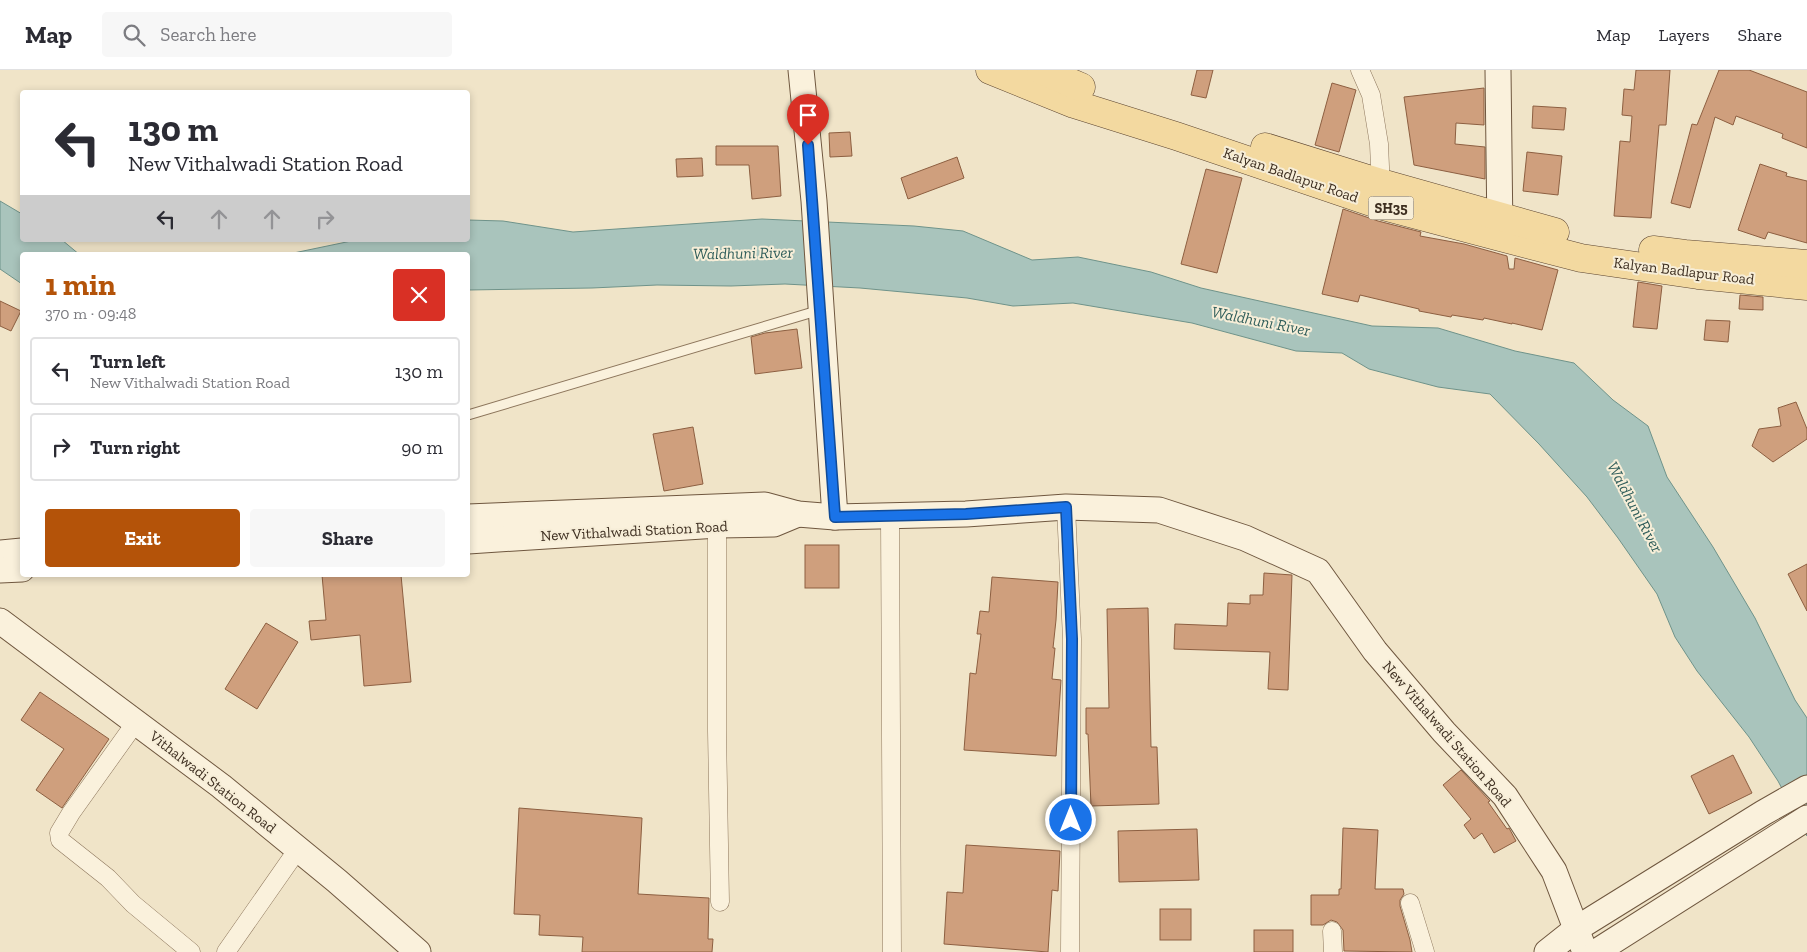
<!DOCTYPE html>
<meta charset="utf-8">
<style>
:root{--surface:#fff;--page:#f7f7f7;--text:#2b2b33;--muted:#7c7c81;--line:#e1e1e2;--accent:#b45309}
body{margin:0;font-family:"Zilla Slab",serif;background:var(--page);color:var(--text);height:100vh;display:flex;flex-direction:column;font-size:19px;white-space:nowrap}
*{box-sizing:border-box;margin:0}
p{font-size:16px;color:var(--muted)}
.icon{flex:none;width:28px;height:28px;fill:none;stroke:currentColor;stroke-width:2;stroke-linecap:round;stroke-linejoin:round}
.map{position:relative;flex:1;overflow:hidden}
.panel{position:absolute;left:20px;top:182px;width:450px;height:325px;display:flex;flex-direction:column;background:var(--surface);border-radius:5px;box-shadow:0 2px 8px #0003}
.panel>*{flex:none}
.banner{position:absolute;left:20px;top:20px;width:450px;height:152px;border-radius:5px;box-shadow:0 2px 8px #0003;background:#fff;color:var(--text);overflow:hidden}
.pin{position:absolute;display:grid;place-items:center;width:42px;height:42px;color:#fff;margin:-51px -21px;border-radius:50% 50% 50% 0;rotate:-45deg;box-shadow:0 0 5px #0007}
.pin .icon{rotate:45deg}
.me{position:absolute;width:55px;margin:-28px;rotate:0deg;stroke-linejoin:round;filter:drop-shadow(0 0 4px #0008)}
.turn{display:flex;align-items:center;gap:18px;height:105px;padding:0 25px;font-size:22px}
.turn .icon{width:65px;height:65px;stroke-width:2.5}
.turn b{display:block;font-size:35px;line-height:42px}
.lanes{display:flex;align-items:center;height:48px;padding:0 25px;background:#0003;justify-content:center;gap:25px;direction:ltr}
.lanes .off{opacity:.35}
.round{display:grid;place-items:center;flex:none;width:52px;height:52px;border-radius:5px;background:var(--page)}
.head{display:flex;align-items:center;justify-content:space-between;height:85px;padding:0 25px}
h1{font-size:30px;font-weight:800;line-height:38px;color:var(--accent)}
.cta{display:flex;gap:10px;margin-top:auto;padding:10px 25px}
.cta a{flex:1;height:58px;border-radius:5px;background:var(--accent);color:#fff;font-size:20px;font-weight:800;line-height:58px;text-align:center}
.cta a+a{background:var(--page);color:var(--text)}
ul{padding:0;list-style:none}
li{display:flex;align-items:center;gap:15px;height:68px;margin:0 10px 8px;padding:0 15px;border:2px solid var(--line);border-radius:5px}
li div{flex:1}
li b{display:block;font-size:19px}
li em{font-style:normal}
header{display:flex;align-items:center;gap:30px;box-sizing:border-box;height:70px;padding:0 25px;background:var(--surface);border-bottom:1px solid var(--line)}
header strong{font-size:24px}
nav{display:flex;gap:28px;margin-inline-start:auto;font-size:18px}
.search{width:350px;height:45px;background:var(--page);display:flex;align-items:center;gap:12px;box-sizing:border-box;padding:0 18px;border-radius:5px;color:var(--muted);font-size:19px}
.map>svg:first-child{display:block}
</style>
<header>
<strong>Map</strong>
<div class="search"><svg class="icon" aria-label="search" viewBox="0 0 24 24"><circle cx="10" cy="10" r="6"/><path d="M15 15l6 6"/></svg>Search here</div>
<nav><a>Map</a><a>Layers</a><a>Share</a></nav>
</header>
<div class="map">
<svg width="1807" height="882" viewBox="0 0 1807 882">
<rect width="100%" height="100%" fill="#f0e4c8"/>
<g fill="#a9c4bc" stroke="#6f938a">
<path d="M0 131 22 144V170H62L80 185H22V214L0 199Z"/>
<path d="M762 149 914 156 963 161 1032 190 1078 187 1151 202 1201 218 1372 256 1438 258 1515 281 1574 293 1613 330 1648 356 1667 407 1713 477 1755 548 1795 630 1807 648V766L1778 711 1749 667 1697 601 1675 567 1657 524 1618 468 1587 427 1539 374 1490 324 1438 317 1369 299 1342 283 1296 281 1192 253 1073 233 1013 236 967 228 860 218 785 214 731 216 657 215 592 218 468 220V185H284L356 170H468V150L503 151 573 162Z"/>
</g>
<g fill="#cf9f7d" stroke="#8d5f41">
<path d="M1197 0H1213L1206 28 1191 25Z"/>
<path d="M1636 0H1670L1666 55H1659L1651 148 1614 146 1620 71 1630 72 1632 46 1622 45 1624 19 1634 20Z"/>
<path d="M1719 0H1749L1807 22V78L1782 68 1783 64 1736 46 1733 55 1715 47 1690 138 1671 133 1692 54 1697 55Z"/>
<path d="M1332 13 1356 20 1339 82 1315 75Z"/>
<path d="M1484 18V55L1456 53 1455 74 1485 77V109L1414 95 1404 27Z"/>
<path d="M1533 36 1566 38 1564 60 1532 58Z"/>
<path d="M850 62 852 86 830 87 829 63Z"/>
<path d="M716 76H778L781 126 752 129 749 95H716Z"/>
<path d="M1527 82 1562 86 1558 125 1523 121Z"/>
<path d="M957 87 964 108 908 129 901 108Z"/>
<path d="M702 88 703 106 677 107 676 89Z"/>
<path d="M1760 94 1787 103 1786 106 1807 111V173L1768 162 1765 169 1738 160Z"/>
<path d="M1206 99 1242 108 1217 203 1181 194Z"/>
<path d="M1343 139 1378 151 1421 162 1420 166 1464 174 1507 186 1509 199H1514L1515 188 1558 200 1542 260 1512 253V254L1484 248 1483 250 1452 245 1451 247 1419 241V239L1360 225 1358 232 1322 224Z"/>
<path d="M1638 212 1662 216 1657 259 1633 257Z"/>
<path d="M1740 225 1763 227V240L1739 239Z"/>
<path d="M0 231 21 241 11 261 0 256Z"/>
<path d="M1706 250 1730 251 1728 272 1704 270Z"/>
<path d="M797 259 802 298 755 304 751 267 765 263Z"/>
<path d="M1796 332 1807 359V369L1773 392 1752 376 1759 359 1781 356 1778 338Z"/>
<path d="M693 357 703 414 664 421 653 364Z"/>
<rect x="805" y="475" width="34" height="43"/>
<path d="M1807 494V541L1788 504Z"/>
<path d="M1264 503 1292 505 1288 620 1268 619 1270 582 1174 579 1175 554 1227 556 1228 533 1250 534V525H1263Z"/>
<path d="M322 505H401L411 612 364 616 360 565 311 570 309 551 326 550Z"/>
<path d="M992 507 1058 512 1056 550 1053 578H1055L1052 609 1061 610 1056 686 964 680 970 603 976 604 981 564H977L980 541 989 542Z"/>
<path d="M1148 538 1151 677H1157L1159 734 1091 736 1088 664H1086V638H1109L1107 539Z"/>
<path d="M266 553 298 572 257 639 225 619Z"/>
<path d="M40 622 109 669 62 738 36 720 64 679 21 650Z"/>
<path d="M1733 685 1752 723 1709 744 1691 706Z"/>
<path d="M1461 700 1490 731 1488 732 1507 759 1509 758 1516 771 1494 783 1482 763 1474 769 1464 755 1471 749 1443 715Z"/>
<path d="M519 738 642 748 638 824 709 828 708 869H713L712 882H582L583 867 539 865 540 845 514 844Z"/>
<path d="M1343 758 1378 760 1375 819H1403L1404 824 1400 830V836L1410 870 1412 882 1344 881 1343 860 1337 852 1331 850 1323 855H1311V825H1339V819H1341Z"/>
<path d="M1197 759 1199 810 1119 812 1118 761Z"/>
<path d="M966 775 1060 781 1058 821 1052 820 1048 882 944 874 947 822 963 823Z"/>
<rect x="1160" y="839" width="31" height="31"/>
<rect x="1254" y="860" width="39" height="22"/>
</g>
<g fill="none" stroke-linecap="round" stroke-linejoin="round">
<g stroke="#8d765c" stroke-width="11">
<path id="lane" d="M468 345 820 240"/>
</g>
<g stroke="#8d765c" stroke-width="19">
<g id="street">
<path d="M1360 0 1371 25 1379 74 1381 120"/>
<path d="M1066 437 1072 569 1070 882"/>
<path d="M717 445V661L720 832"/>
<path d="M890 446 892 882"/>
<path d="M136 652 71 743 59 763 60 770 108 808 133 834 191 882"/>
<path d="M1410 833 1425 882"/>
<path d="M1332 861 1333 882"/>
<path d="M226 882 298 779"/>
</g>
</g>
<g stroke="#6f573f" stroke-width="27">
<g id="secondary">
<path d="M801 0 814 131 835 447"/>
<path d="M1498 0 1500 165"/>
<path d="M468 447 765 435 798 444 835 447 966 444 1066 437 1159 440 1245 468 1318 501 1375 581 1444 662 1505 726 1554 801 1585 882"/>
<path d="M468 471 718 455 774 454 798 444"/>
<path d="M0 483 22 481"/>
<path d="M0 500 22 499"/>
<path d="M0 551 221 716 337 811 418 882"/>
<path d="M1547 882 1576 859 1763 743 1807 718"/>
<path d="M1596 882 1807 748"/>
</g>
</g>
<g stroke="#5b4430" stroke-width="29">
<g id="primary">
<path d="M990 0 1074 34 1176 66 1383 136 1500 167 1581 188 1698 205 1807 216"/>
<path d="M1041 0 1081 17"/>
<path d="M1265 77 1381 113 1555 162"/>
<path d="M1653 180 1685 184 1807 194"/>
</g>
</g>
<use href="#lane" stroke="#faf1dc" stroke-width="9"/>
<use href="#street" stroke="#faf1dc" stroke-width="18"/>
<use href="#secondary" stroke="#faf1dc" stroke-width="25"/>
<use href="#primary" stroke="#f3d9a0" stroke-width="28"/>
</g>
<g fill="none" stroke-linecap="round" stroke-linejoin="round">
<g stroke="#114b97" stroke-width="12">
<path id="route" d="M808 75 835 447 966 444 1066 437 1072 569 1071 750"/>
</g>
<use href="#route" stroke="#1a73e8" stroke-width="9"/>
</g>
<g text-anchor="middle" dominant-baseline="central" stroke-width="4" stroke-linejoin="round" paint-order="stroke">
<rect fill="#f7eed8" stroke="#756857" stroke-width="1" x="1368.5" y="126.5" width="45" height="23" rx="4"/>
<g font-size="14" font-weight="bold" fill="#3d2e20">
<text x="1391" y="138">SH35</text>
</g>
<g font-size="15" fill="#3d2e20" stroke="#f7eed8">
<text transform="translate(1291 105) rotate(19)">Kalyan Badlapur Road</text>
<text transform="translate(1684 201) rotate(7)">Kalyan Badlapur Road</text>
<text transform="translate(634 461) rotate(-3)">New Vithalwadi Station Road</text>
<text transform="translate(1447 664) rotate(49)">New Vithalwadi Station Road</text>
<text transform="translate(213 712) rotate(38)">Vithalwadi Station Road</text>
</g>
<g font-size="16" font-style="italic" fill="#2f5d5a" stroke="#f7eed8">
<text transform="translate(743 183) rotate(-1)">Waldhuni River</text>
<text transform="translate(1261 251) rotate(11)">Waldhuni River</text>
<text transform="translate(1635 437) rotate(62)">Waldhuni River</text>
</g>
</g>
</svg>
<div class="pin" style="left:808px;top:75px;background:#d93025"><svg class="icon" aria-label="arrive" viewBox="0 0 24 24"><path d="M6 21V4h12l-3 4 3 4H6"/></svg></div>
<svg class="me" style="left:1071px;top:750px" viewBox="-20 -20 40 40"><circle r="17" fill="#1a73e8" stroke="#fff" stroke-width="3"/><path d="M0-11L8 9 0 5-8 9z" fill="#fff"/></svg>
<div class="banner">
<div class="turn"><svg class="icon" aria-label="left" viewBox="0 0 24 24"><path d="M17 20v-9H6M10 6l-5 5 5 5"/></svg><div><b>130 m</b>New Vithalwadi Station Road</div></div>
<div class="lanes"><svg class="icon" aria-label="left" viewBox="0 0 24 24"><path d="M17 20v-9H6M10 6l-5 5 5 5"/></svg><svg class="icon off" aria-label="ahead" viewBox="0 0 24 24"><path d="M12 20V5M6 11l6-6 6 6"/></svg><svg class="icon off" aria-label="ahead" viewBox="0 0 24 24"><path d="M12 20V5M6 11l6-6 6 6"/></svg><svg class="icon off" aria-label="right" viewBox="0 0 24 24"><path d="M7 20v-9h11M14 6l5 5-5 5"/></svg></div>
</div>
<section class="panel">
<div class="head"><div><h1>1 min</h1><p>370 m · 09:48</p></div><a class="round" style="background:#d93025;color:#fff"><svg class="icon" aria-label="close" viewBox="0 0 24 24"><path d="M6 6l12 12M18 6L6 18"/></svg></a></div>
<ul>
<li><svg class="icon" aria-label="left" viewBox="0 0 24 24"><path d="M17 20v-9H6M10 6l-5 5 5 5"/></svg><div><b>Turn left</b><p>New Vithalwadi Station Road</p></div><em>130 m</em></li>
<li><svg class="icon" aria-label="right" viewBox="0 0 24 24"><path d="M7 20v-9h11M14 6l5 5-5 5"/></svg><div><b>Turn right</b></div><em>90 m</em></li>
</ul>
<div class="cta"><a>Exit</a><a>Share</a></div>
</section>
</div>
